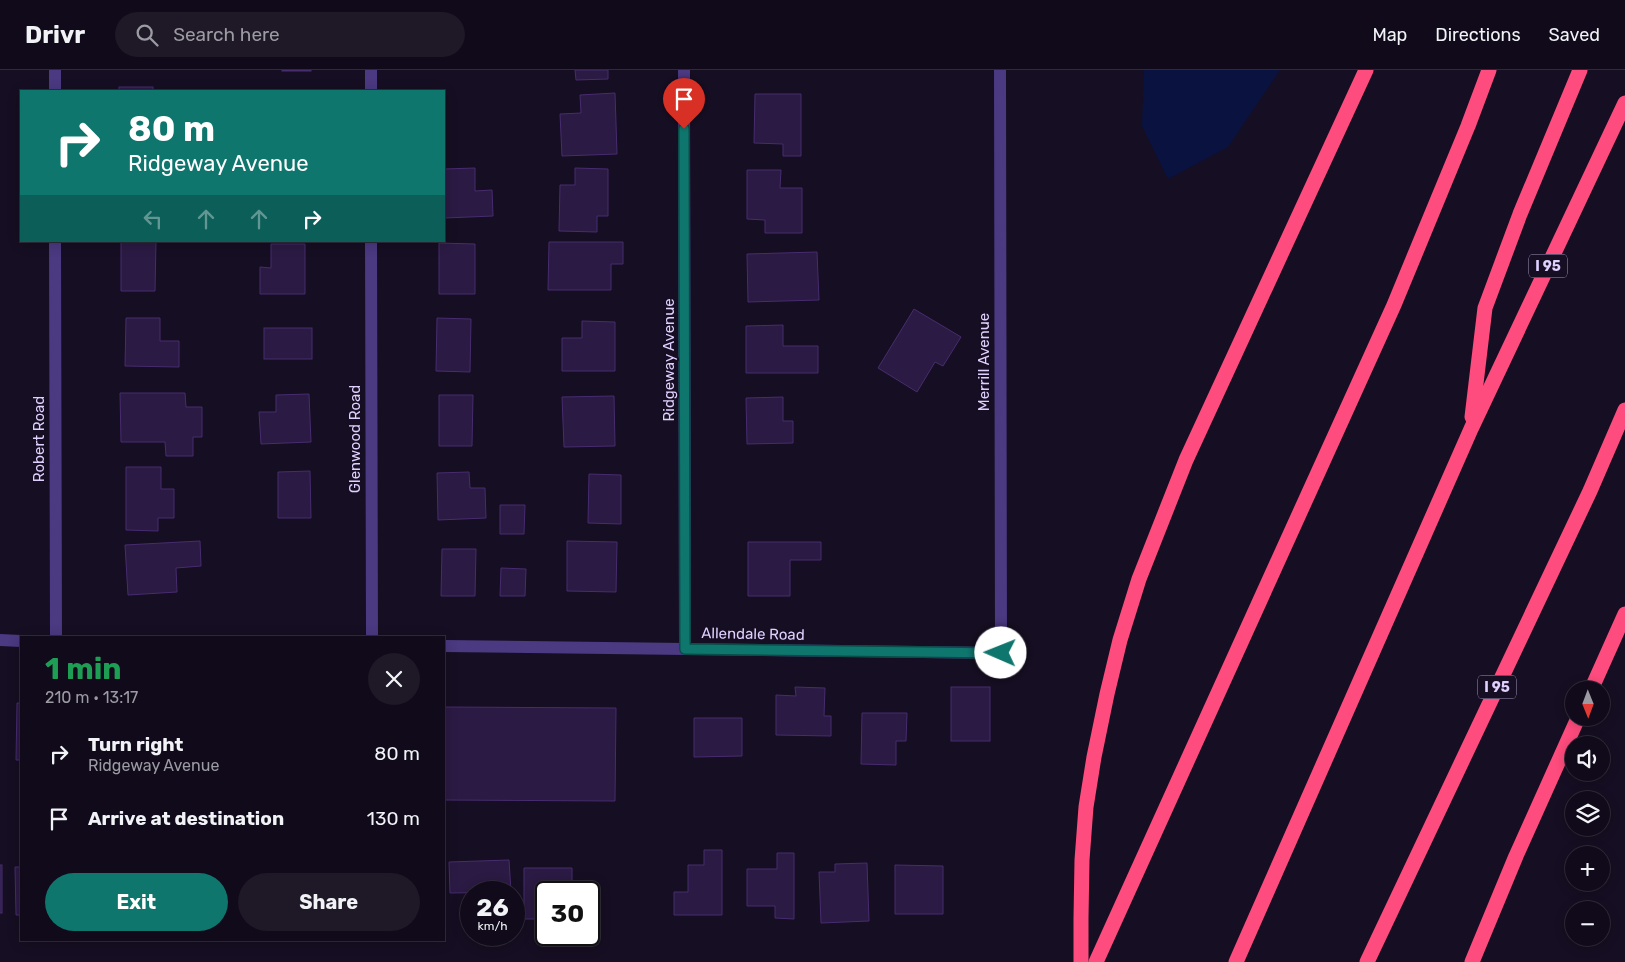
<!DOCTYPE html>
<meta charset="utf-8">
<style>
:root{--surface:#100a1a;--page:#1e1827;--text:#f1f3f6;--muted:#9c9aa2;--line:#302b39;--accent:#0f766e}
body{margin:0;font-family:Rubik,sans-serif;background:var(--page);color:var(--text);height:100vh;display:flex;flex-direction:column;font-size:19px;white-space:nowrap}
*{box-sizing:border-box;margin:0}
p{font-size:16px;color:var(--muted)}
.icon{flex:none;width:28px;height:28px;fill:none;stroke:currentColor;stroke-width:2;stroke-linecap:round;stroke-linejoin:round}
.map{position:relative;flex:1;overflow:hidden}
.sheet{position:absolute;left:20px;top:566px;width:425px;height:305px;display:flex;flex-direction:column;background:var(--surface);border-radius:0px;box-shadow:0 2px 12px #0003,0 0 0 1px var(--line)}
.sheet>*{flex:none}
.banner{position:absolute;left:20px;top:20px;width:425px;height:152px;border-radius:0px;box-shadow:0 2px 12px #0003,0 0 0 1px var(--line);background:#0f766e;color:#fff;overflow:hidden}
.needle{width:32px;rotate:179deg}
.controls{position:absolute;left:1565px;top:611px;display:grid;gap:10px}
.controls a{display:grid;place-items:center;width:45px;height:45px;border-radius:50%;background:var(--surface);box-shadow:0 2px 12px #0003,0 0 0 1px var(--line);font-size:25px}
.speed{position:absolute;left:460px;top:811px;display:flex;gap:10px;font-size:25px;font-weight:700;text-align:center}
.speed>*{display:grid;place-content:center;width:65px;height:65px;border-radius:50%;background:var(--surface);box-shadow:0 2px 12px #0003,0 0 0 1px var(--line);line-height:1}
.speed small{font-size:12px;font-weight:400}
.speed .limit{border:2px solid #111;border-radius:8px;background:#fff;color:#111}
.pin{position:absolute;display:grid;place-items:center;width:42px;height:42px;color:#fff;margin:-51px -21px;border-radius:50% 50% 50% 0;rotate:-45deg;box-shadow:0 0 5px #0007}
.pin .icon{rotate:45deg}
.me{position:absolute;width:55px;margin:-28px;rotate:271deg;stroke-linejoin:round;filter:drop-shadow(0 0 4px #0008)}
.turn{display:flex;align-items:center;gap:18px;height:105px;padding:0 25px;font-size:22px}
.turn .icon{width:65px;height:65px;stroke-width:2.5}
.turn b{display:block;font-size:35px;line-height:42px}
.lanes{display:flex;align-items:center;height:48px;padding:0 25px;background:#0003;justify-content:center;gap:25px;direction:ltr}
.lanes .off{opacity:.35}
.round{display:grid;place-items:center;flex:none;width:52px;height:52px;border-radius:26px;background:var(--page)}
.headline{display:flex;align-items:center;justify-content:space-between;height:85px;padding:0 25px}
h1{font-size:30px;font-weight:700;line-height:38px;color:#1e9e55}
.action{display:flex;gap:10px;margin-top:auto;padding:10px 25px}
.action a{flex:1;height:58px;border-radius:30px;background:var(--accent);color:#fff;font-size:20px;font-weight:700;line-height:58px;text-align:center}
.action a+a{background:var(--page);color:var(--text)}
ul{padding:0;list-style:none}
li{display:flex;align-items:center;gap:15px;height:65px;padding:0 25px}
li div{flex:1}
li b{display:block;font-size:19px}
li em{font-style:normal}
header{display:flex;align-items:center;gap:30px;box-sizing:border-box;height:70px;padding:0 25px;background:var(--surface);border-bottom:1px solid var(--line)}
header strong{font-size:24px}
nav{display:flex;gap:28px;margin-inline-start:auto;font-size:18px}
.search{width:350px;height:45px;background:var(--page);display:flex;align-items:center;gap:12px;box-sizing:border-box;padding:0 18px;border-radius:28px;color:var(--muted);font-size:19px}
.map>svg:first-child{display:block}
</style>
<header>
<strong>Drivr</strong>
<div class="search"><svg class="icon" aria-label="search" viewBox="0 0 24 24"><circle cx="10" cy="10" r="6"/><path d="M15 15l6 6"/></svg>Search here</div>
<nav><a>Map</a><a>Directions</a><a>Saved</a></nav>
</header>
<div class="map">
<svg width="1625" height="892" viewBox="0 0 1625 892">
<rect width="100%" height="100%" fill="#160e22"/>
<path fill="#0a133f" d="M1144 0H1280L1228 77 1168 109 1142 56Z"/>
<g fill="#2b1a43" stroke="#472c6f">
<rect x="282" y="0" width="29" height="1"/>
<path d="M575 0H608V9L576 10Z"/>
<rect x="119" y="17" width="34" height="4"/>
<path d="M310 20V21H277Z"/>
<path d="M615 23 617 84 562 86 560 44 581 43 580 25Z"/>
<path d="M755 24H801V86H783V74L754 73Z"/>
<path d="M475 98V121L492 120 493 146 445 148 444 99Z"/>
<path d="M575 98 608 99V146H597V162L559 161 560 115H575Z"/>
<path d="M747 100H781L780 118H802V163H765V150L747 149Z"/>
<path d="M121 171H156L155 221H121Z"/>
<path d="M549 172H623V194H611V220H548Z"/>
<path d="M439 173 475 174V224H439Z"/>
<path d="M271 174H305V224H260V197L271 198Z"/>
<path d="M817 182 819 230 748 232 747 184Z"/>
<path d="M914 239 961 267 943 296 935 292 917 322 878 298Z"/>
<path d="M126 248H160V271H179V297L125 296Z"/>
<path d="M437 248 471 249 470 302 436 301Z"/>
<path d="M582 251 615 252V301H562V268H582Z"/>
<path d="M783 255V276H818V303H746V256Z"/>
<rect x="264" y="258" width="48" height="31"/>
<path d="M120 323H185L186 337H202V367H193V386H166L165 372H121Z"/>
<path d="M309 324 311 372 261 374 259 342H276V325Z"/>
<path d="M439 325H473L472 376H439Z"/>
<path d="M614 326 615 376 564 377 562 327Z"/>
<path d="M783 327V351H793V373L747 374 746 328Z"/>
<path d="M126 397H161V419H174V448H158V461L126 460Z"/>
<path d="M310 401 311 448H278V402Z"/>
<path d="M469 402 470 418H485L486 448 438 450 437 403Z"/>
<path d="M589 404 621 405V454L588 453Z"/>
<path d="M500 435H525L524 464H500Z"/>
<path d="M200 471 201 496 176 498 177 522 128 525 125 475Z"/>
<path d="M567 471 617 472 616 522 567 521Z"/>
<path d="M748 472H821V490H790V526H748Z"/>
<path d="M442 479H476L475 526H441Z"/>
<path d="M501 498 526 499 525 526H500Z"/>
<path d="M795 617 825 618 824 646H831V666L776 665V625L796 626Z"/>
<rect x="951" y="617" width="39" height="54"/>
<path d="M17 633H21V690H16Z"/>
<path d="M444 637 616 638 615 731 444 730Z"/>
<path d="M862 643H907L906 671H896V695L861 694Z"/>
<path d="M694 648H742V686L694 687Z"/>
<path d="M704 780H722V845H674V822H688V795H704Z"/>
<path d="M777 783H794V849L775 848V836H747V799H777Z"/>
<path d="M509 790 511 822 450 823 449 792Z"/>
<path d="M867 793 869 851 821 853 819 802H835V794Z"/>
<rect x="0" y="795" width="2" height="48"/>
<path d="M895 795 943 796V844H895Z"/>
<path d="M15 797H21V845H16Z"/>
<path d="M524 798H572V822H546V849H524Z"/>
</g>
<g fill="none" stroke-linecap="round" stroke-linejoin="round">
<g stroke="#4b3981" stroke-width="12">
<path d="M55 0V21"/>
<path d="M371 0V21"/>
<path d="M684 0 685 579"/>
<path d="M55 171 56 568"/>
<path d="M371 171 372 568"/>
<path d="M0 570 21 571"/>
<path d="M444 576 1001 583 1000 0"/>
</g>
<g stroke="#fd4c7d" stroke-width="15">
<path d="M1472 347 1485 238 1520 144 1580 0"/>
<path d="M1591 620 1625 544"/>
<path d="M1081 892V848L1082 790 1086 737 1094 687 1107 624 1120 570 1139 509 1186 390 1366 0"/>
<path d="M1096 892 1394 235 1468 56 1489 0"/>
<path d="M1236 892 1471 359 1625 33"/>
<path d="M1367 892 1590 421 1625 340"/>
<path d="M1472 892 1516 786 1578 648"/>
</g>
</g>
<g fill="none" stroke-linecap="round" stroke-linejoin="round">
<g stroke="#0a4d48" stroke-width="12">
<path id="route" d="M684 59 685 579 1001 583"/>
</g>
<use href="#route" stroke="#0f766e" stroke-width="9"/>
</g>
<g text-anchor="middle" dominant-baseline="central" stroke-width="4" stroke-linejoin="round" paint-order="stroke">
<g fill="#160e22" stroke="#a396bc" stroke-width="1">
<rect x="1529" y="184.5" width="38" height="23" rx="4"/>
<rect x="1478" y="605.5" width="38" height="23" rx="4"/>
</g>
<g font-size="14" font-weight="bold" fill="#dfd0fe">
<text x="1548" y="196">I 95</text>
<text x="1497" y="617">I 95</text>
</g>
<g font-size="15" fill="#dfd0fe" stroke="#160e22">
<text transform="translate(669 290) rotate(-90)">Ridgeway Avenue</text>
<text transform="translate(984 292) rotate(-90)">Merrill Avenue</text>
<text transform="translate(39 369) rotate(-90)">Robert Road</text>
<text transform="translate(355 369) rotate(-90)">Glenwood Road</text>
<text transform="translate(753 564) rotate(1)">Allendale Road</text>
</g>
</g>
</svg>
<div class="controls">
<a><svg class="needle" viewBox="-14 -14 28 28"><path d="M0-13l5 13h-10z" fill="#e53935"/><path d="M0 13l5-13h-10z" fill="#9c9aa2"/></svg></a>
<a><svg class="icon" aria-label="sound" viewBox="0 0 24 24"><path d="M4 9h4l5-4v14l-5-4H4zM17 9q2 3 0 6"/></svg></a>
<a><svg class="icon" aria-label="layers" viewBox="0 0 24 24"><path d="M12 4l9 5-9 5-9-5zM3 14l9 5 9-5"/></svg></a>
<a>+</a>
<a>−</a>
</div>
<div class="speed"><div>26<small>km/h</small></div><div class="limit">30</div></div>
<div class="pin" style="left:684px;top:59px;background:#d93025"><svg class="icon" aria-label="arrive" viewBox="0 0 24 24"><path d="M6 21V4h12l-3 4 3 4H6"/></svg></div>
<svg class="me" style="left:1001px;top:583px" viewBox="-20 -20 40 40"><circle r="19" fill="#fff"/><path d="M0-13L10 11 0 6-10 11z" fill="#0f766e"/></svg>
<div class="banner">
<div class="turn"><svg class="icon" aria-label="right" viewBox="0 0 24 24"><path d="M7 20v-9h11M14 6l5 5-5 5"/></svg><div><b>80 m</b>Ridgeway Avenue</div></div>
<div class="lanes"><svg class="icon off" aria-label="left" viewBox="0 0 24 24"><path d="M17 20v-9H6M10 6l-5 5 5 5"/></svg><svg class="icon off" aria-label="ahead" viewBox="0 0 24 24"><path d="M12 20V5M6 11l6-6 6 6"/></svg><svg class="icon off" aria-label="ahead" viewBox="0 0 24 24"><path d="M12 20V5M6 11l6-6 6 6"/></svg><svg class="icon" aria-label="right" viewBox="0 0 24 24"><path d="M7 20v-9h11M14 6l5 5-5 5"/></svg></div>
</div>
<section class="sheet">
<div class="headline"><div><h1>1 min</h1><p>210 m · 13:17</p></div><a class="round"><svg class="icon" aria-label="close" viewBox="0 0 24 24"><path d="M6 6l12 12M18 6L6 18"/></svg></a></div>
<ul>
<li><svg class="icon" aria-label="right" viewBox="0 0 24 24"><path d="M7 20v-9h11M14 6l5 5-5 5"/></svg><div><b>Turn right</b><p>Ridgeway Avenue</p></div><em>80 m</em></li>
<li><svg class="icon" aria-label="arrive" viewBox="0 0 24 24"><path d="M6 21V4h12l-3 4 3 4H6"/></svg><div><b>Arrive at destination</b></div><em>130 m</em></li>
</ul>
<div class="action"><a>Exit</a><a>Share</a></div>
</section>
</div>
